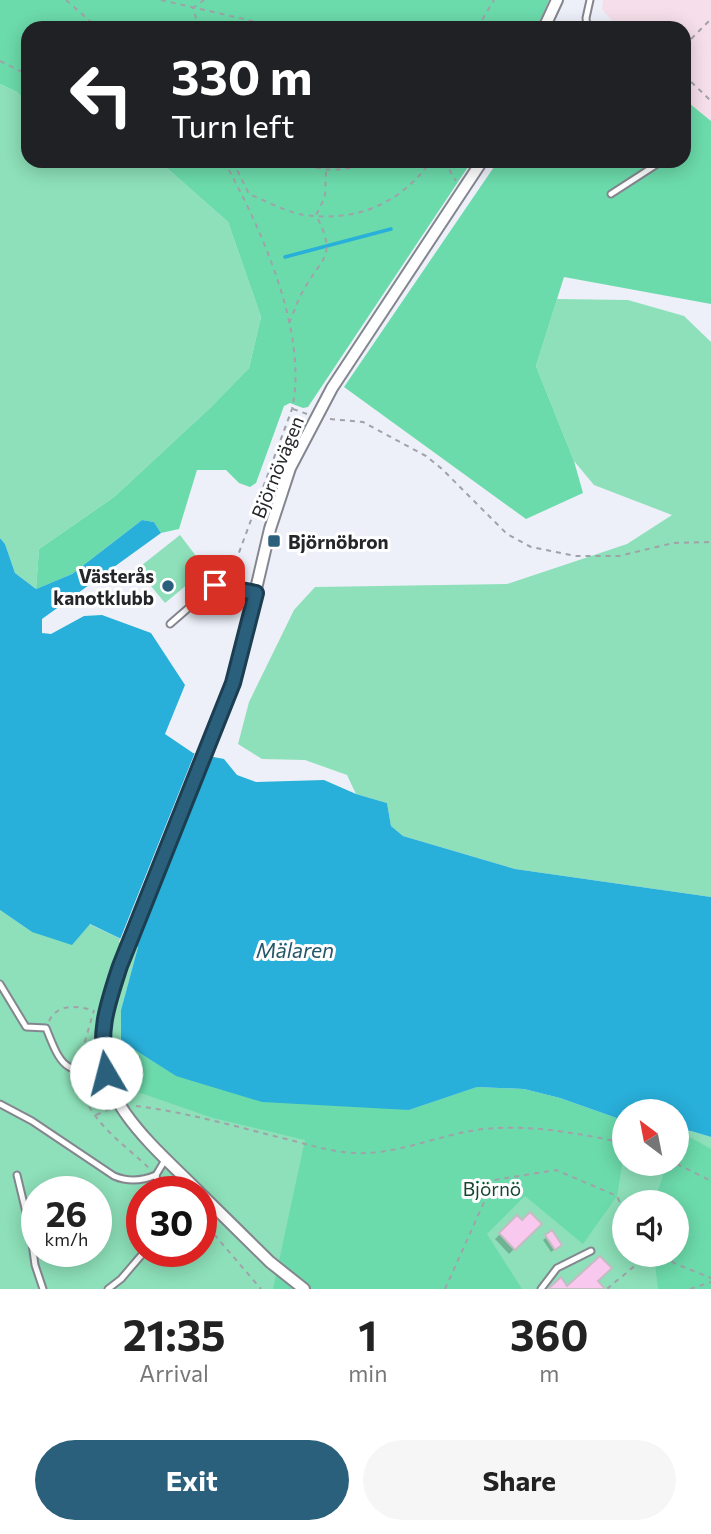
<!DOCTYPE html>
<meta charset="utf-8">
<style>
:root{--surface:#fff;--page:#f6f6f6;--text:#222;--muted:#767676;--accent:#2b607c}
body{margin:0;font-family:Commissioner,sans-serif;background:var(--page);color:var(--text);height:100vh;display:flex;flex-direction:column;font-size:26px;white-space:nowrap}
*{box-sizing:border-box;margin:0}
p{font-size:23px;color:var(--muted)}
.icon{flex:none;width:38px;height:38px;fill:none;stroke:currentColor;stroke-width:2;stroke-linecap:round;stroke-linejoin:round}
.map{position:relative;height:1289px;overflow:hidden}
.sheet{display:flex;flex-direction:column;background:var(--surface);flex:1}
.sheet>*{flex:none}
.hud{position:absolute;left:21px;top:21px;width:670px;height:147px;border-radius:21px;box-shadow:0 4px 18px #0003;background:#202124;color:#fff;overflow:hidden}
.needle{width:46px;rotate:328deg}
.buttons{position:absolute;left:612px;top:1099px;display:grid;gap:14px}
.buttons a{display:grid;place-items:center;width:77px;height:77px;border-radius:50%;background:var(--surface);box-shadow:0 4px 18px #0003;font-size:35px}
.speed{position:absolute;left:21px;top:1176px;display:flex;gap:14px;font-size:35px;font-weight:700;text-align:center}
.speed>*{display:grid;place-content:center;width:91px;height:91px;border-radius:50%;background:var(--surface);box-shadow:0 4px 18px #0003;line-height:1}
.speed small{font-size:18px;font-weight:400}
.speed .limit{border:10px solid #d22;background:#fff;color:#111}
.pin{position:absolute;display:grid;place-items:center;width:60px;height:60px;color:#fff;margin:-30px;border-radius:14px;box-shadow:0 4px 10px #0006}
.me{position:absolute;width:77px;margin:-38px;rotate:352deg;stroke-linejoin:round;filter:drop-shadow(0 0 5px #0008)}
.turn{display:flex;align-items:center;gap:24px;height:147px;padding:0 35px;font-size:32px}
.turn .icon{width:91px;height:91px;stroke-width:2.5}
.turn b{display:block;font-size:49px;line-height:60px}
.eta{display:flex;justify-content:space-evenly;align-items:center;height:119px;text-align:center}
.eta b{font-size:42px;font-weight:700;line-height:49px}
.primary-button{display:flex;gap:14px;margin-top:auto;padding:14px 35px}
.primary-button a{flex:1;height:80px;border-radius:42px;background:var(--accent);color:#fff;font-size:28px;font-weight:700;line-height:80px;text-align:center}
.primary-button a+a{background:var(--page);color:var(--text)}
.map>svg:first-child{display:block}
</style>
<div class="map">
<svg width="711" height="1289" viewBox="0 0 711 1289">
<rect width="100%" height="100%" fill="#edf0f9"/>
<path fill="#f6dfea" d="M603 0H711V121L684 99V28H618L602 9Z"/>
<g fill="#8de0b9" fill-rule="evenodd">
<path d="M0 84 17 92 28 104V161L161 163 228 222 261 317 249 368 211 407 114 497 39 549 36 589 15 573 5 544 0 538Z"/>
<path d="M557 299 628 300 684 316 711 342V897L515 869 403 836 391 826 387 803 356 794 347 775 305 760 262 759 238 744 249 702 294 610 315 587 507 584 627 544 672 515 594 485 574 461 536 366Z"/>
<path d="M180 535 206 569 165 603 137 569Z"/>
<path d="M0 910 32 932 89 924 138 947 121 1010V1041L177 1076 262 1102 409 1110 477 1087 625 1121V1164H677V1130L691 1131 711 1137V1289H0ZM37 1192H96V1251H37ZM142 1192H201V1251H142ZM625 1202H677V1255H625Z"/>
</g>
<g fill="#6cdbab">
<path d="M0 0H549L537 28H28V104L17 92 0 84Z"/>
<path d="M684 99 711 121V304L564 277 536 366 574 461 583 493 526 519 344 387 498 161H684Z"/>
<path d="M137 161H472L308 407 303 408 290 403 284 406 256 483 250 487 239 483 226 470H197L179 529 161 533 154 522 142 520 72 574 36 589 39 549 114 497 211 407 249 368 261 317 228 222 161 163Z"/>
<path d="M121 1041 176 1076 409 1110 477 1087 524 1089 560 1098 625 1121V1147L617 1196 583 1244 525 1196 487 1234 522 1289H273L305 1140 213 1118 129 1089 120 1063Z"/>
<path d="M677 1130 711 1149V1289H658L654 1255H677V1202H654L667 1164H677Z"/>
</g>
<path fill="#28afda" d="M142 520 154 522 161 533 42 619V633L51 634 84 616 102 615 151 633 185 685 165 734 193 753 224 759 237 775 256 782 324 780 356 794 387 803 391 826 403 836 515 869 711 897V1137L691 1131 677 1130V1111H625V1121L560 1098 524 1089 477 1087 409 1110 262 1102 176 1076 121 1041V1010L138 947 90 924 72 945 32 932 0 910V538L5 544 15 573 36 589 72 574Z"/>
<path fill="#edf0f9" d="M196 750 212 753 133 948 119 942Z"/>
<g fill="#0003">
<path d="M517 1218 522 1223 539 1224 509 1254 495 1239Z"/>
<path d="M552 1233 557 1248 551 1252 543 1240Z"/>
</g>
<g fill="none" stroke-linecap="round" stroke-linejoin="round">
<path stroke="#28afda" stroke-width="3.5" d="M285 257 391 229"/>
</g>
<g fill="#f9c8ef" stroke="#c5bcc3" stroke-width="2">
<path d="M530 1212 542 1224 515 1250 499 1233 517 1215 522 1220Z"/>
<path d="M552 1230 562 1245 555 1250 545 1235Z"/>
<path d="M600 1256 612 1268 598 1281 605 1289H548L561 1277 567 1286Z"/>
</g>
<g fill="none" stroke-linecap="round" stroke-linejoin="round">
<g stroke="#84868f" stroke-width="9">
<g id="service">
<path d="M587 28 586 18 590 0"/>
<path d="M611 194 662 161"/>
<path d="M170 624 215 585 256 593"/>
<path d="M0 984 26 1027 46 1028C61 1066 64 1073 106 1073"/>
<path d="M0 1104 32 1121 114 1176C128 1182 142 1181 156 1175"/>
<path d="M17 1175 30 1229 35 1265 43 1289"/>
<path d="M159 1192 156 1175 165 1160"/>
<path d="M108 1289 121 1279 145 1251"/>
<path d="M541 1289 557 1268 591 1251"/>
</g>
</g>
<g stroke="#84868f" stroke-width="14">
<g id="minor">
<path d="M544 28 557 0"/>
<path d="M199 1192C158 1150 98 1104 101 1039 103 1014 112 990 120 966L234 683 270 529 290 468 332 388 482 161"/>
<path d="M201 1194 270 1262 304 1289"/>
</g>
</g>
<g stroke="#a0a2a9" stroke-width="2" stroke-dasharray="5 5" stroke-linecap="butt">
<path d="M66 0 98 28"/>
<path d="M161 0 283 28"/>
<path d="M199 28 193 8 204 0"/>
<path d="M477 28 494 0"/>
<path d="M684 46 711 19"/>
<path d="M0 61 28 75"/>
<path d="M684 75 711 101"/>
<path d="M224 161C260 226 309 333 292 409L237 558V581"/>
<path d="M238 161 236 168 249 194C266 201 286 212 304 215 357 222 400 204 431 161"/>
<path d="M297 161C322 172 345 173 370 161"/>
<path d="M444 161 456 181"/>
<path d="M289 323C294 313 297 301 303 291 322 256 338 258 316 215L325 197 326 170"/>
<path d="M293 409 307 414"/>
<path d="M330 419 363 422 426 456 442 469 507 534 531 547 575 556H619L673 543 711 542"/>
<path d="M237 597 238 616"/>
<path d="M49 1021C58 1003 76 1006 93 1010"/>
<path d="M83 1062V1048L94 1010"/>
<path d="M81 1078C81 1116 124 1144 149 1168"/>
<path d="M136 1106C185 1112 234 1126 282 1138 307 1144 330 1152 355 1153 396 1155 436 1136 476 1130 526 1123 576 1133 625 1143"/>
<path d="M96 1115 110 1109"/>
<path d="M677 1164 711 1181"/>
<path d="M166 1184 174 1192"/>
<path d="M201 1219 261 1289"/>
<path d="M664 1255 674 1263 711 1278"/>
<path d="M445 1289 494 1180 556 1170 617 1196 625 1214"/>
<path d="M609 1289 608 1288 637 1264 642 1255"/>
<path d="M690 1289 711 1282"/>
</g>
<use href="#service" stroke="#fff" stroke-width="5"/>
<use href="#minor" stroke="#fff" stroke-width="10"/>
</g>
<g fill="none" stroke-linecap="round" stroke-linejoin="round">
<g stroke="#1c3e51" stroke-width="18">
<path id="route" d="M106 1073C98 1030 107 1006 120 966L233 683 256 593 215 585"/>
</g>
<use href="#route" stroke="#2b607c" stroke-width="12"/>
</g>
<g fill="#2b607c" stroke="#fff" stroke-width="2.5">
<rect x="267" y="534" width="14" height="14" rx="3.5"/>
<circle cx="168" cy="586" r="7"/>
</g>
<g text-anchor="middle" dominant-baseline="central" stroke-width="6" stroke-linejoin="round" paint-order="stroke">
<g font-size="19" fill="#25262a" stroke="#fff">
<text transform="translate(277 467) rotate(-68)">Björnövägen</text>
</g>
<g font-size="19" font-weight="bold" fill="#25262a" stroke="#fff" text-anchor="start">
<text x="288" y="541">Björnöbron</text>
<text x="154" y="575" text-anchor="end">Västerås<tspan x="154" dy="22">kanotklubb</tspan></text>
</g>
<g font-size="19" fill="#164632" stroke="#fff">
<text x="492" y="1188">Björnö</text>
</g>
<g font-size="21" font-style="italic" fill="#245769" stroke="#fff">
<text x="295" y="949">Mälaren</text>
</g>
</g>
</svg>
<div class="buttons">
<a><svg class="needle" viewBox="-14 -14 28 28"><path d="M0-13l5 13h-10z" fill="#e53935"/><path d="M0 13l5-13h-10z" fill="#767676"/></svg></a>
<a><svg class="icon" aria-label="sound" viewBox="0 0 24 24"><path d="M4 9h4l5-4v14l-5-4H4zM17 9q2 3 0 6"/></svg></a>
</div>
<div class="speed"><div>26<small>km/h</small></div><div class="limit">30</div></div>
<div class="pin" style="left:215px;top:585px;background:#d93025"><svg class="icon" aria-label="arrive" viewBox="0 0 24 24"><path d="M6 21V4h12l-3 4 3 4H6"/></svg></div>
<svg class="me" style="left:106px;top:1073px" viewBox="-20 -20 40 40"><circle r="19" fill="#fff"/><path d="M0-13L10 11 0 6-10 11z" fill="#2b607c"/></svg>
<div class="hud">
<div class="turn"><svg class="icon" aria-label="left" viewBox="0 0 24 24"><path d="M17 20v-9H6M10 6l-5 5 5 5"/></svg><div><b>330 m</b>Turn left</div></div>
</div>
</div>
<section class="sheet">
<div class="eta">
<div><b>21:35</b><p>Arrival</p></div>
<div><b>1</b><p>min</p></div>
<div><b>360</b><p>m</p></div>
</div>
<div class="primary-button"><a>Exit</a><a>Share</a></div>
</section>
